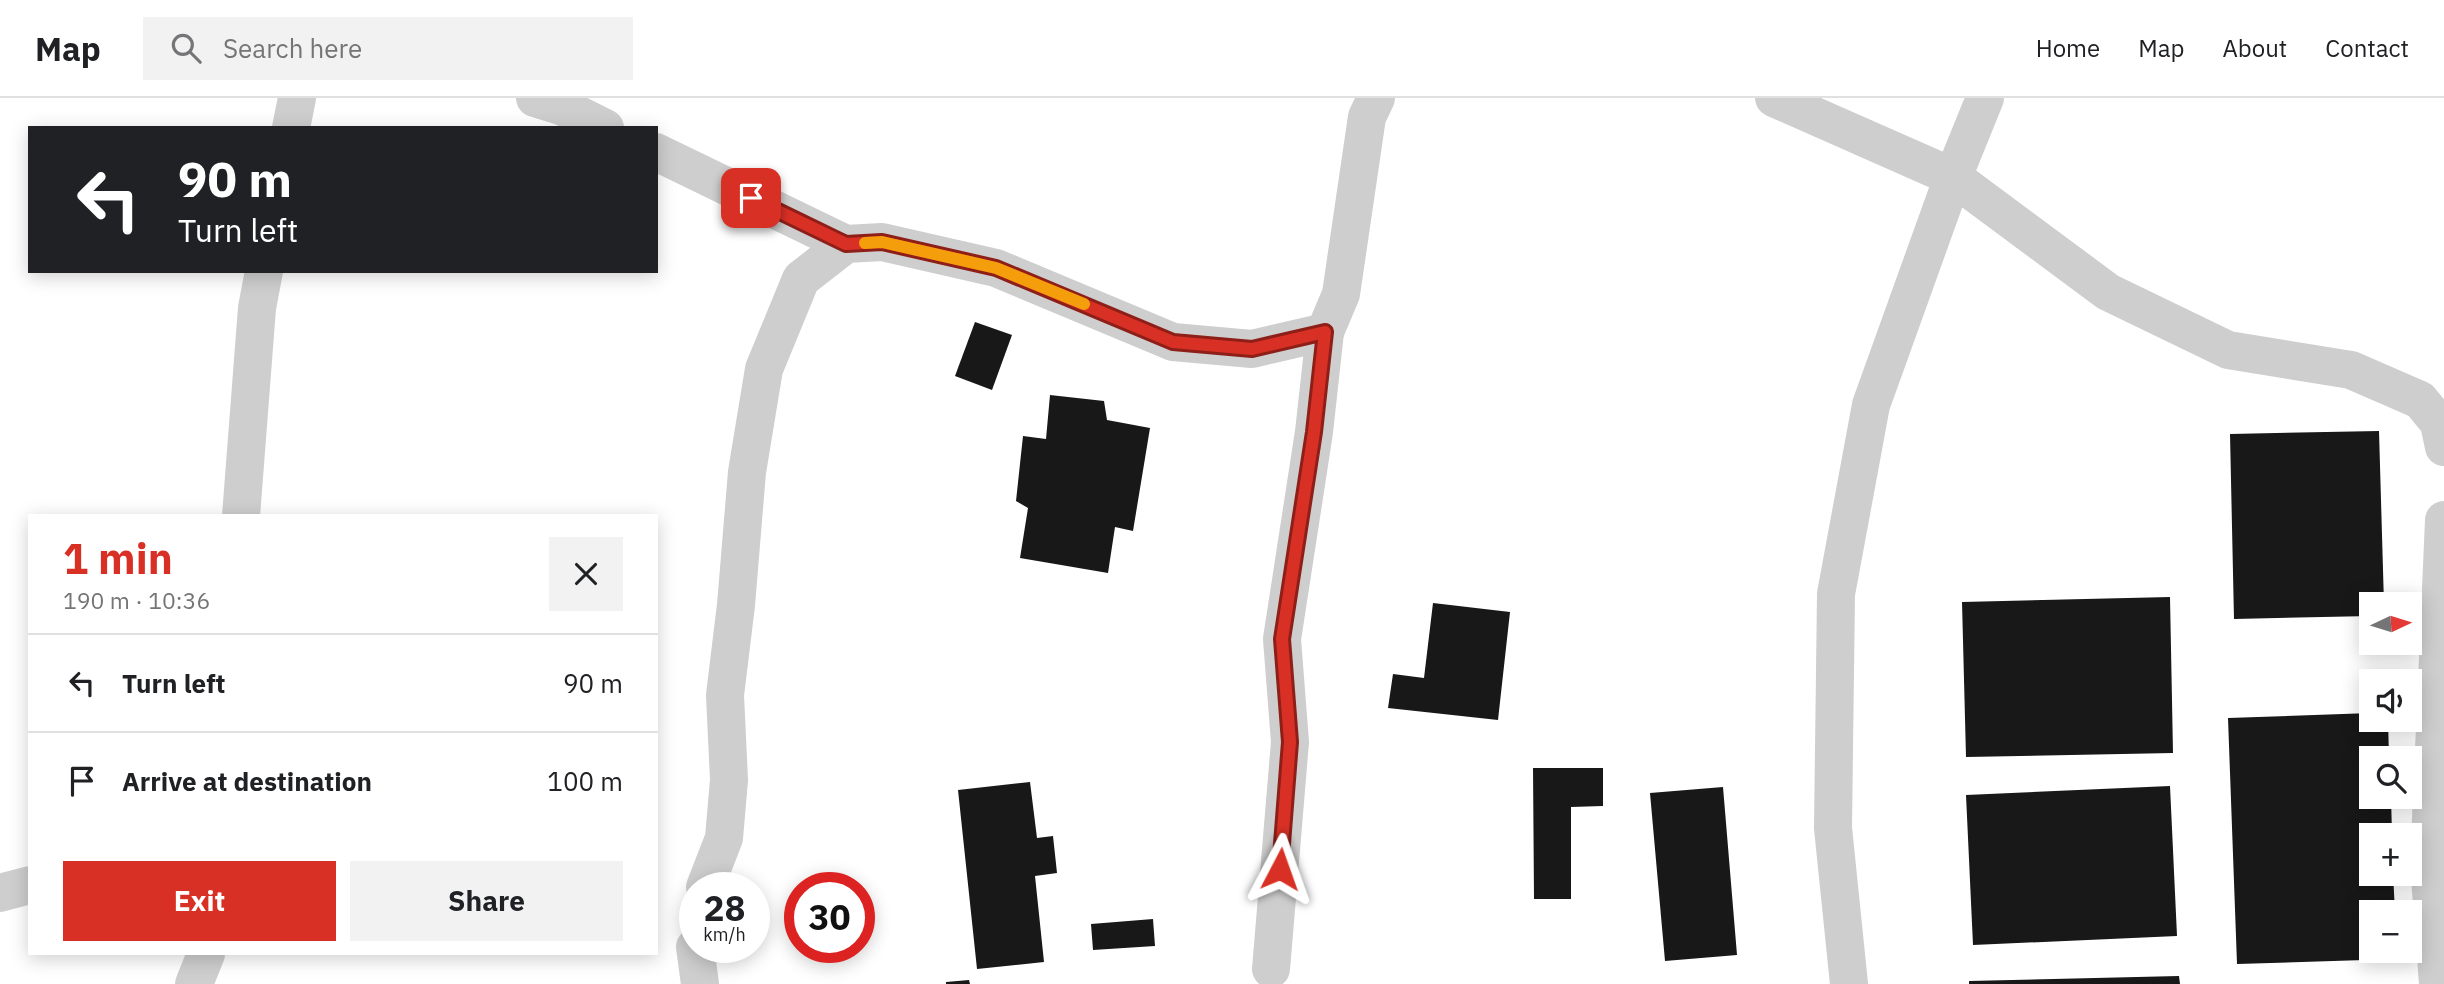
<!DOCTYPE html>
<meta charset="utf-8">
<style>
:root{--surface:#fff;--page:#f2f2f2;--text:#202124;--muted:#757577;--line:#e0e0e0;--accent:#d93025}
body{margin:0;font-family:"IBM Plex Sans",sans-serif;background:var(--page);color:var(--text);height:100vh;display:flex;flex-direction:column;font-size:26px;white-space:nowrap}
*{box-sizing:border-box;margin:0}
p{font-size:23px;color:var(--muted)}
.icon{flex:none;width:38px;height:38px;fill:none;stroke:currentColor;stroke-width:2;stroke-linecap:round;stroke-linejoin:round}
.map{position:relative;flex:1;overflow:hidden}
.side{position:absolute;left:28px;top:416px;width:630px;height:441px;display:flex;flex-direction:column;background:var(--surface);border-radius:0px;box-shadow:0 4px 18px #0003}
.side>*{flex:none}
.hud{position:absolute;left:28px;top:28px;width:630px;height:147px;border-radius:0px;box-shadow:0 4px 18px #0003;background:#202124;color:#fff;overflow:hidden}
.needle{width:46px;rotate:86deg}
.tools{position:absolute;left:2359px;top:494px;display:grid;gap:14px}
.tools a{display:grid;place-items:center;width:63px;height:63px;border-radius:0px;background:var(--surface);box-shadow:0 4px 18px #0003;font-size:35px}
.speed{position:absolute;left:679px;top:774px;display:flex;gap:14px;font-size:35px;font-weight:700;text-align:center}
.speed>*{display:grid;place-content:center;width:91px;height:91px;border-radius:50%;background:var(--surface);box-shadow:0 4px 18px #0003;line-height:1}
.speed small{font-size:18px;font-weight:400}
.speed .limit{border:10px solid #d22;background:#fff;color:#111}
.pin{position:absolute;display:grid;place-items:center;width:60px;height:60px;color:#fff;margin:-30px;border-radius:14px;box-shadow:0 4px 10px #0006}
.me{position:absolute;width:77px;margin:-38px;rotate:4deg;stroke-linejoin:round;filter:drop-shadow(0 0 5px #0008)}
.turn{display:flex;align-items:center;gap:24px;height:147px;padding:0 35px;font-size:32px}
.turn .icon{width:91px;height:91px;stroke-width:2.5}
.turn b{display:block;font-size:49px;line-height:60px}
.round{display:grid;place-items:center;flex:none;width:74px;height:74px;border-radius:0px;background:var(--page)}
.head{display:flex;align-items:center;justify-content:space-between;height:119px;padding:0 35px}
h1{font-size:42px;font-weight:700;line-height:52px;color:var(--accent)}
.cta{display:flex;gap:14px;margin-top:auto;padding:14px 35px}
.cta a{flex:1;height:80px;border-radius:0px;background:var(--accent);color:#fff;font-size:28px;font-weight:700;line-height:80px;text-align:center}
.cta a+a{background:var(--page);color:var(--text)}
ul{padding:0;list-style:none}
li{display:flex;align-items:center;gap:21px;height:98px;padding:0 35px;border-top:2px solid var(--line)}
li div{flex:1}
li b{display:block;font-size:26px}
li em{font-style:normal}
header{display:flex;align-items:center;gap:42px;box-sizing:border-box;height:98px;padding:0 35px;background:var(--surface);border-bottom:2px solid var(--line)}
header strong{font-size:33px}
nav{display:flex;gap:38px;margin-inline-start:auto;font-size:24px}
.search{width:490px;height:63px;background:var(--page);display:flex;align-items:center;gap:18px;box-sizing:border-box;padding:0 24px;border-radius:0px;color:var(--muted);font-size:26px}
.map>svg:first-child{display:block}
</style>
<header>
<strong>Map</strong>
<div class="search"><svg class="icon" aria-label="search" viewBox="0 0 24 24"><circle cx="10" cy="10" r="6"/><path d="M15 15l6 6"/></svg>Search here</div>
<nav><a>Home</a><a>Map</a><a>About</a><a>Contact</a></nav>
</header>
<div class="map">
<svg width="2444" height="886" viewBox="0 0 2444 886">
<rect width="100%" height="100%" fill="#fff"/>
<g fill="#181818">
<path d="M975 224 1012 237 992 292 955 278Z"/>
<path d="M1050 297 1104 303 1107 322 1150 330 1133 433 1115 429 1108 475 1020 460 1028 410 1016 403 1023 338 1046 341Z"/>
<path d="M2379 333 2384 506H2371V518L2234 521 2230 336Z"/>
<path d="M2170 499 2173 655 1966 659 1962 504Z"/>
<path d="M1433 505 1510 514 1498 622 1388 610 1393 576 1424 580Z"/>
<path d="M2371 615V621H2388L2389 660H2371V698H2391L2392 737H2371V775H2393L2395 814H2371V852H2396V861L2237 866 2228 620Z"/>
<path d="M1533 670H1603V708L1571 709V801H1534Z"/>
<path d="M1030 684 1037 740 1053 738 1057 775 1035 778 1044 864 977 871 958 692Z"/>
<path d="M2170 688 2177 838 1973 847 1966 697Z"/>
<path d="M1723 689 1737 857 1665 863 1650 695Z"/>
<path d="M1153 821 1155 848 1093 852 1091 826Z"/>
<path d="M2179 878 2180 886H1969V883Z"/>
<path d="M969 882 970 886H946V884Z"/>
</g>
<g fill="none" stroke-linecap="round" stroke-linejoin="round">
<g stroke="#cecece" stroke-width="38">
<path d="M535 0 561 8 605 30"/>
<path d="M1774 0 1953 79 2108 194 2228 252 2351 272 2420 302 2439 325 2444 349"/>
<path d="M291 30 297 0"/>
<path d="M656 54 846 146"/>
<path d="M241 418 257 210 264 173"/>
<path d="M705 789 724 740 729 682 725 597 736 507 747 374 764 271 801 181 846 146 882 144 996 170 1173 244 1252 251 1325 234 1341 196 1367 19 1376 0"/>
<path d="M0 795 30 787"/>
<path d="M695 849 700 886"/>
<path d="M1271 871 1290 644 1282 541 1314 334 1325 234"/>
<path d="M194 886 206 856"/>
<path d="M1849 886 1833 730 1836 496 1871 307 1953 79 1985 0"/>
<path d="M2438 886 2429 766 2444 422"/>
</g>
</g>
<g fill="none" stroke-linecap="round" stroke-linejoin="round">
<g stroke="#8d1f18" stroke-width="18">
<path id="route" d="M751 100 846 146 882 144 996 170 1173 244 1252 251 1325 234 1314 334 1282 541 1290 644 1280 771"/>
</g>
<use href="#route" stroke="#d93025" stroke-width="12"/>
<path stroke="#f59e0b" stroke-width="12" d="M865 145 882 144 996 170 1084 206"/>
</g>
</svg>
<div class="tools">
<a><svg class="needle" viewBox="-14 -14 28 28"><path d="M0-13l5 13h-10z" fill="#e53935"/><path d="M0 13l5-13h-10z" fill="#757577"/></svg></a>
<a><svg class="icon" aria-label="sound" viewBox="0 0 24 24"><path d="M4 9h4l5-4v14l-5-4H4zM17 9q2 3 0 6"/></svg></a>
<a><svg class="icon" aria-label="search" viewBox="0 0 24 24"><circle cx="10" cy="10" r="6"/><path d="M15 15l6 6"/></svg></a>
<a>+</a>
<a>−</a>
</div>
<div class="speed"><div>28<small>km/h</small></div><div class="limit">30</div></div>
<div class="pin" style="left:751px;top:100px;background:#d93025"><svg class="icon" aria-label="arrive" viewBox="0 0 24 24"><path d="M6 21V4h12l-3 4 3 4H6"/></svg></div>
<svg class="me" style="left:1280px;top:771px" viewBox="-20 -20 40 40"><path d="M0-17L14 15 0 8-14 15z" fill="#d93025" stroke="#fff" stroke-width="4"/></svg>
<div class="hud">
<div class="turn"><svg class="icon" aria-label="left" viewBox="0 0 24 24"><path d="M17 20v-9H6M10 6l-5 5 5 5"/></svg><div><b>90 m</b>Turn left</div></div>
</div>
<section class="side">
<div class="head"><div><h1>1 min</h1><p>190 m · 10:36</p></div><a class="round"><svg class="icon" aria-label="close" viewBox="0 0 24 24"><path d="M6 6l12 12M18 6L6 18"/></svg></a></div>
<ul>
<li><svg class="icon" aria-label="left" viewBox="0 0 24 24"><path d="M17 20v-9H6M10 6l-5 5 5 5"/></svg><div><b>Turn left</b></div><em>90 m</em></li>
<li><svg class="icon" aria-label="arrive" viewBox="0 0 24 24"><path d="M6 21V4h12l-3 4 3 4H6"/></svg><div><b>Arrive at destination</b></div><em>100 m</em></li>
</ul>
<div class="cta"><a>Exit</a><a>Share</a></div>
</section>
</div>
